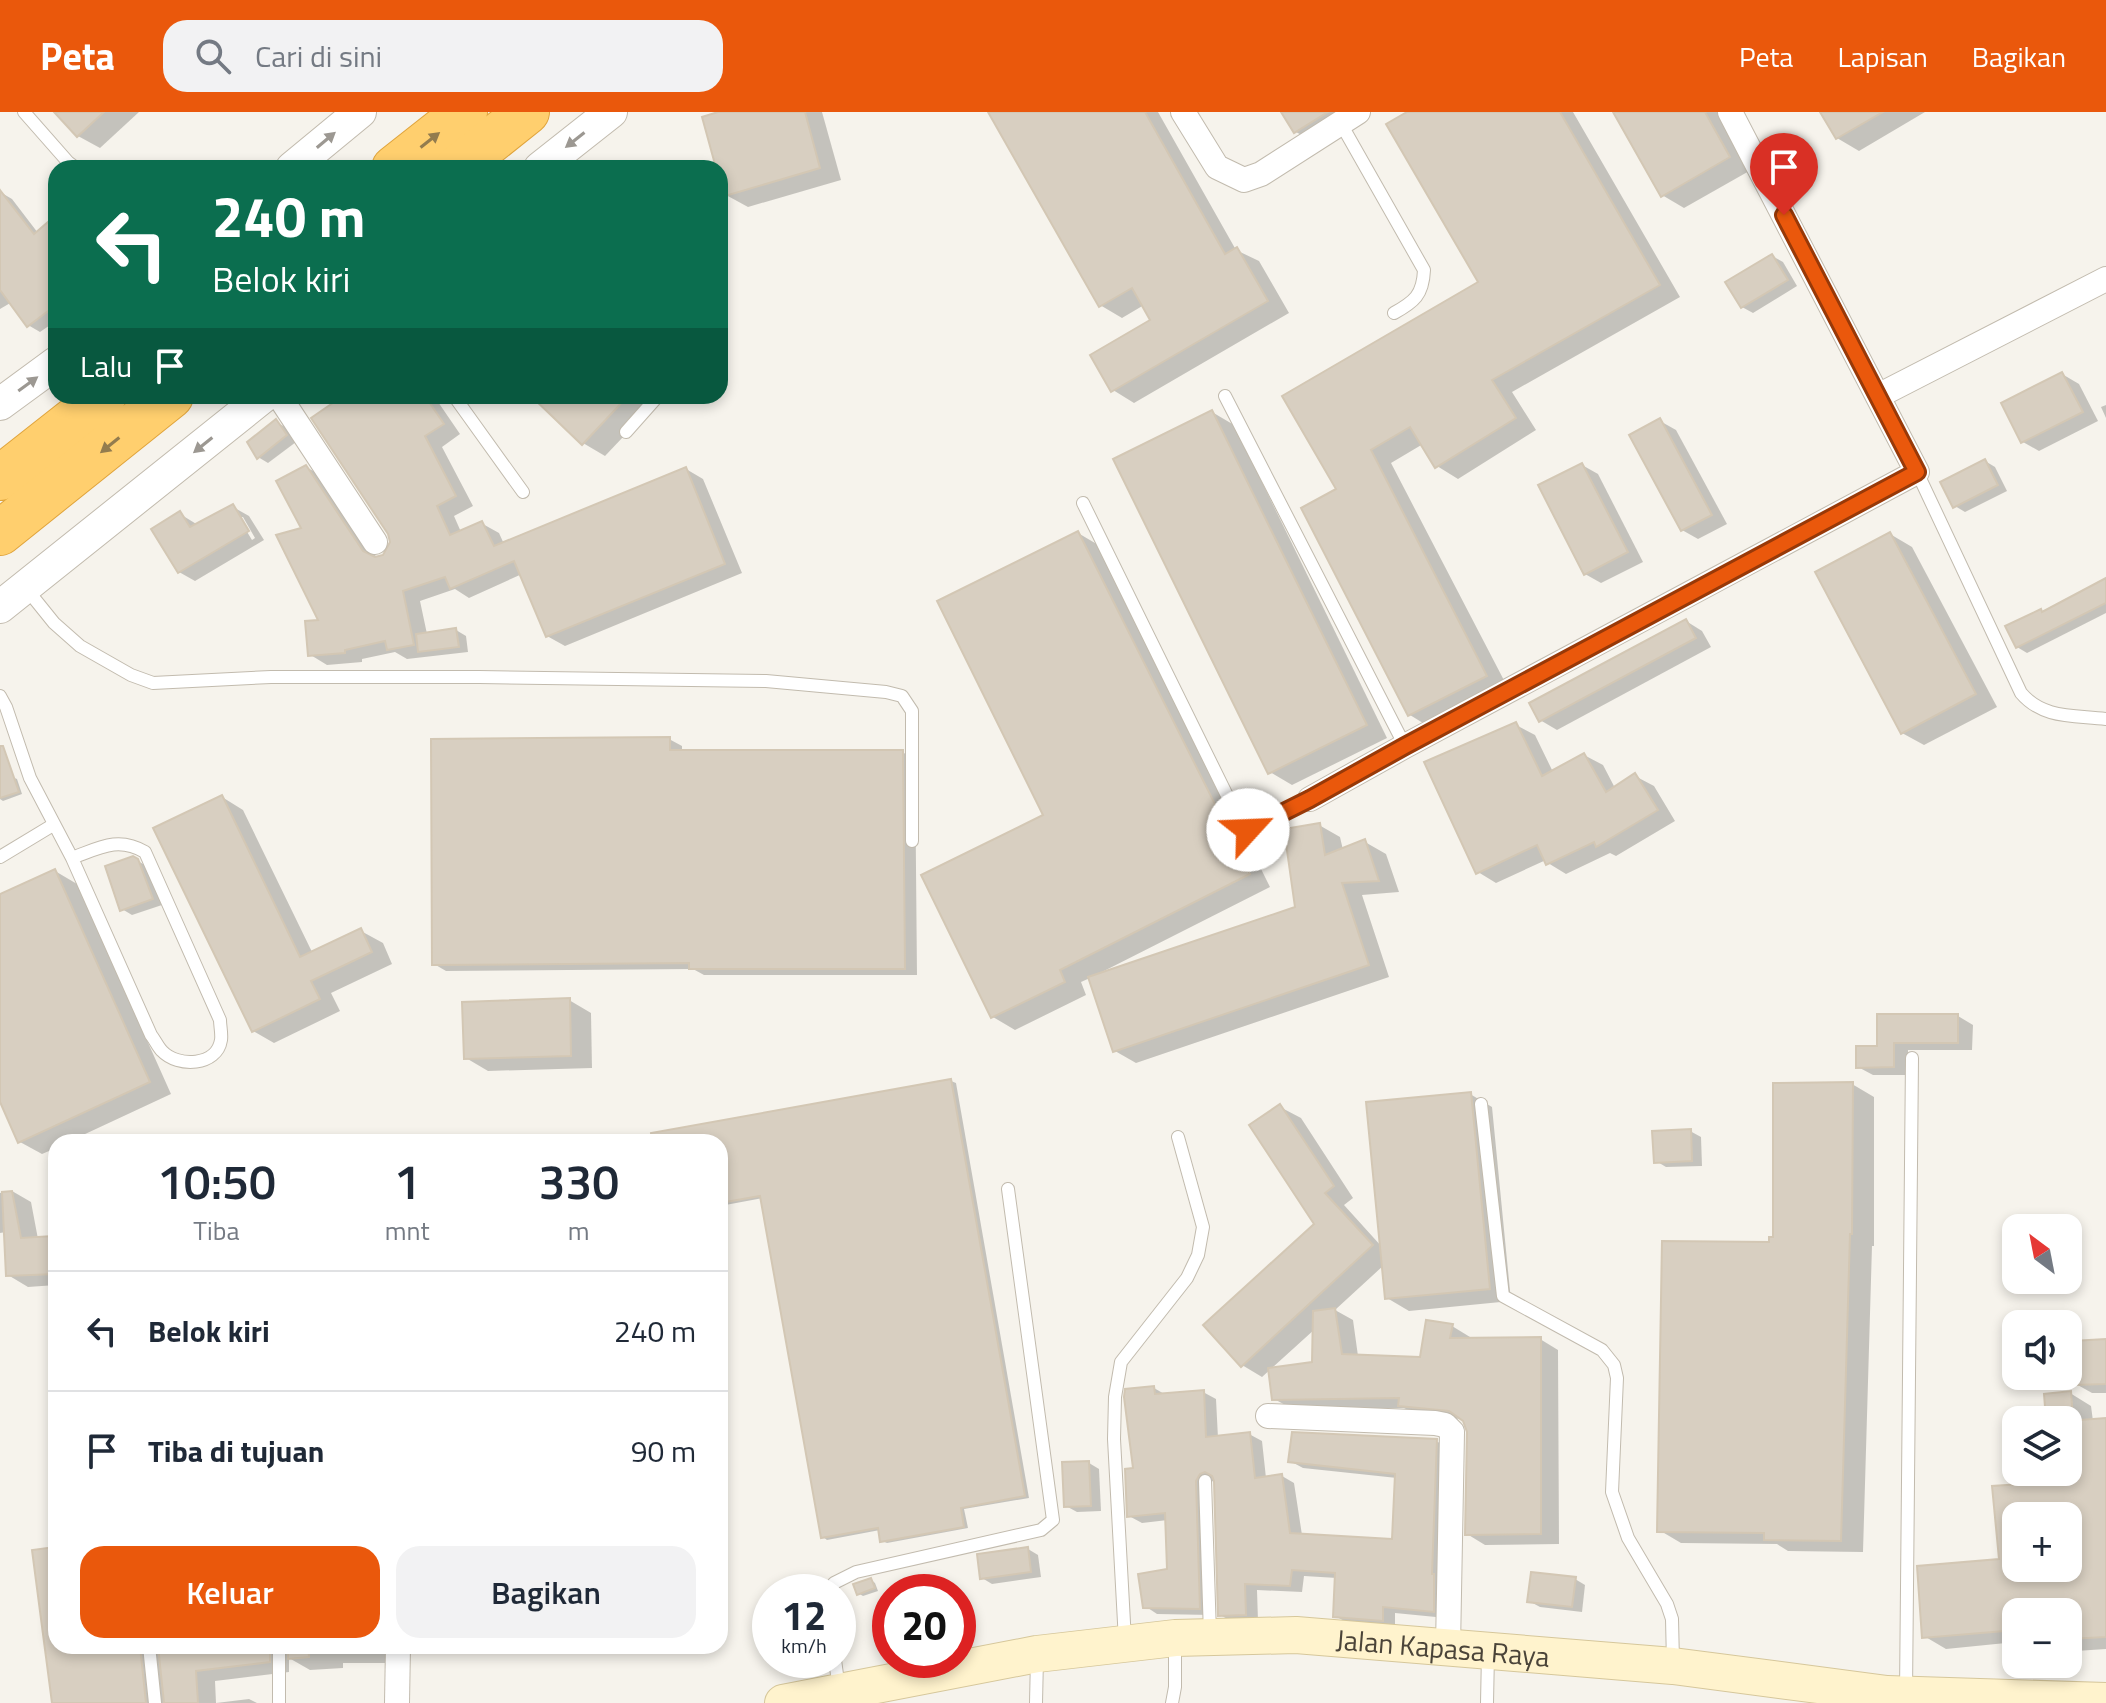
<!DOCTYPE html>
<html lang="id">
<meta charset="utf-8">
<style>
:root{--surface:#fff;--page:#f2f2f3;--text:#1f2937;--muted:#747a83;--line:#e0e1e3;--accent:#ea580c}
body{margin:0;font-family:"Titillium Web",sans-serif;background:var(--page);color:var(--text);height:100vh;display:flex;flex-direction:column;font-size:30px;white-space:nowrap}
*{box-sizing:border-box;margin:0}
p{font-size:26px;color:var(--muted)}
.icon{flex:none;width:44px;height:44px;fill:none;stroke:currentColor;stroke-width:2;stroke-linecap:round;stroke-linejoin:round}
.map{position:relative;flex:1;overflow:hidden}
.drawer{position:absolute;left:48px;top:1022px;width:680px;height:520px;display:flex;flex-direction:column;background:var(--surface);border-radius:24px;box-shadow:0 4px 12px #0003}
.drawer>*{flex:none}
.guide{position:absolute;left:48px;top:48px;width:680px;height:244px;border-radius:24px;box-shadow:0 4px 12px #0003;background:#0b6e4f;color:#fff;overflow:hidden}
.needle{width:52px;rotate:328deg}
.buttons{position:absolute;left:2002px;top:1102px;display:grid;gap:16px}
.buttons a{display:grid;place-items:center;width:80px;height:80px;border-radius:16px;background:var(--surface);box-shadow:0 4px 12px #0003;font-size:40px}
.speed{position:absolute;left:752px;top:1462px;display:flex;gap:16px;font-size:40px;font-weight:700;text-align:center}
.speed>*{display:grid;place-content:center;width:104px;height:104px;border-radius:50%;background:var(--surface);box-shadow:0 4px 12px #0003;line-height:1}
.speed small{font-size:20px;font-weight:400}
.speed .limit{border:12px solid #d22;background:#fff;color:#111}
.pin{position:absolute;display:grid;place-items:center;width:68px;height:68px;color:#fff;margin:-82px -34px;border-radius:50% 50% 50% 0;rotate:-45deg;box-shadow:0 0 8px #0007}
.pin .icon{rotate:45deg}
.me{position:absolute;width:88px;margin:-44px;rotate:65deg;stroke-linejoin:round;filter:drop-shadow(0 0 6px #0008)}
.turn{display:flex;align-items:center;gap:28px;height:168px;padding:0 32px;font-size:36px}
.turn .icon{width:104px;height:104px;stroke-width:2.5}
.turn b{display:block;font-size:56px;line-height:68px}
.then{display:flex;align-items:center;height:76px;padding:0 32px;background:#0003;gap:16px;font-size:30px}
.eta{display:flex;justify-content:space-evenly;align-items:center;height:136px;text-align:center}
.eta b{font-size:48px;font-weight:600;line-height:56px}
.cta{display:flex;gap:16px;margin-top:auto;padding:16px 32px}
.cta a{flex:1;height:92px;border-radius:24px;background:var(--accent);color:#fff;font-size:32px;font-weight:600;line-height:92px;text-align:center}
.cta a+a{background:var(--page);color:var(--text)}
ul{padding:0;list-style:none}
li{display:flex;align-items:center;gap:24px;height:120px;padding:0 32px;border-top:2px solid var(--line)}
li div{flex:1}
li b{display:block;font-size:30px}
li em{font-style:normal}
header{display:flex;align-items:center;gap:48px;box-sizing:border-box;height:112px;padding:0 40px;background:var(--accent);color:#fff}
header strong{font-size:38px}
nav{display:flex;gap:44px;margin-inline-start:auto;font-size:28px}
.search{width:560px;height:72px;background:var(--page);display:flex;align-items:center;gap:20px;box-sizing:border-box;padding:0 28px;border-radius:24px;color:var(--muted);font-size:30px}
.map>svg:first-child{display:block}
</style>
<header>
<strong>Peta</strong>
<div class="search"><svg class="icon" aria-label="search" viewBox="0 0 24 24"><circle cx="10" cy="10" r="6"/><path d="M15 15l6 6"/></svg>Cari di sini</div>
<nav><a>Peta</a><a>Lapisan</a><a>Bagikan</a></nav>
</header>
<div class="map">
<svg width="2106" height="1591" viewBox="0 0 2106 1591">
<rect width="100%" height="100%" fill="#f6f3ec"/>
<g fill="#0003" fill-rule="evenodd">
<path d="M57 0H139L100 36 78 24Z"/>
<path d="M725 0H822L841 68 748 95 726 83 719 56Z"/>
<path d="M999 0H1158L1236 138 1259 149 1289 201 1134 291 1113 278 1153 209 1144 193 1122 206 1100 193Z"/>
<path d="M1283 0H1369L1318 32 1296 20Z"/>
<path d="M1411 0H1573L1680 185 1512 280 1536 318 1458 367 1437 354 1423 332 1391 351 1508 576 1431 616 1410 603 1339 378 1480 171Z"/>
<path d="M1615 0H1718L1751 58 1684 96 1662 83Z"/>
<path d="M1822 0H1925L1859 39 1837 26Z"/>
<path d="M0 80 12 87 38 121 56 106V209L40 220 28 213 12 190 0 197Z"/>
<path d="M1772 144 1783 150 1797 174 1753 201 1742 195Z"/>
<path d="M2062 262 2079 272 2098 309 2039 339 2023 330Z"/>
<path d="M346 284H434L460 322 442 335 473 394 454 404 461 420 481 411 499 421 504 432 686 357 703 367 742 461 565 534 547 524 522 462 469 486 455 477 420 489 427 522 456 518 466 524 468 540 407 547 395 540 362 547V550L327 553 309 542 321 510 304 418 306 355 324 365 377 446 385 444 392 430Z"/>
<path d="M534 284H662L605 344 583 331Z"/>
<path d="M2106 293V306L2101 295Z"/>
<path d="M1212 300 1234 313 1387 626 1292 673 1270 660Z"/>
<path d="M1660 309 1676 318 1727 412 1698 427 1682 418Z"/>
<path d="M276 310 287 316 296 330 268 351 258 345Z"/>
<path d="M1985 349 1995 355 2007 379 1965 400 1955 394Z"/>
<path d="M1582 353 1598 362 1643 450 1601 471 1585 462Z"/>
<path d="M233 395 249 404 264 428 195 469 179 460 180 402 198 413ZM238 405H243L255 426 252 428Z"/>
<path d="M1078 421 1100 434 1270 775 1100 861 1101 863 1297 796 1319 713 1340 725 1343 738 1365 730 1386 742 1399 780 1362 783 1389 865 1136 951 1115 939 1090 866 1081 870 1086 883 1015 918 993 905 1046 703Z"/>
<path d="M1890 422 1912 435 1997 595 1924 633 1902 621Z"/>
<path d="M2106 469V501L2027 541 2017 535 2044 501Z"/>
<path d="M1686 509 1702 519 1711 535 1557 618 1540 608Z"/>
<path d="M1516 613 1535 623 1553 660 1584 643 1603 653 1615 676 1635 664 1654 674 1675 709 1616 744 1610 741 1566 762 1548 751 1546 748 1496 771 1478 760Z"/>
<path d="M669 627 682 634V640H902L915 647 917 863H704L693 857 446 859 434 852Z"/>
<path d="M12 665 17 667 22 682 3 689 0 687V669Z"/>
<path d="M222 685 243 698 313 842 361 819 383 831 392 852 331 881 340 899 274 931 253 919Z"/>
<path d="M133 746 148 755 162 793 132 803 122 797Z"/>
<path d="M55 759 77 772 171 982 68 1030H56V1036L42 1042 20 1030 0 985V784Z"/>
<path d="M569 888 591 901 592 956 488 959 466 946Z"/>
<path d="M1958 904 1973 913 1972 938H1908V963H1873L1858 955 1879 936Z"/>
<path d="M951 969 956 971 1029 1386 964 1397 968 1416 887 1431 882 1429 880 1418 827 1428 823 1425 763 1086 720 1094V1030H629V1027Z"/>
<path d="M1852 972 1874 985V1134H1872L1863 1440 1788 1439 1777 1432 1681 1431 1659 1418 1775 1128Z"/>
<path d="M1470 982 1492 995 1511 1189 1409 1199 1387 1186 1384 1153 1335 1198 1353 1208 1358 1244 1422 1247 1452 1214 1470 1225V1228L1540 1227 1558 1238 1559 1432 1485 1433 1467 1422 1469 1320 1462 1307 1419 1304 1404 1296 1293 1297 1274 1287 1314 1251 1315 1217 1262 1265 1242 1253 1317 1112 1280 995 1301 1006 1353 1086 1344 1093 1382 1135Z"/>
<path d="M1690 1019 1701 1025 1702 1054 1666 1055 1656 1049Z"/>
<path d="M12 1079 31 1090 38 1127 56 1126V1173L28 1175 8 1163 6 1120 0 1121V1081Z"/>
<path d="M2106 1229V1281H2092L2076 1272Z"/>
<path d="M1154 1276 1166 1283 1203 1280 1216 1287 1218 1326 1249 1322 1262 1329 1266 1366 1282 1364 1294 1371 1302 1423 1394 1430 1397 1366 1303 1356 1290 1349 1436 1329 1449 1336 1446 1506 1395 1501V1515L1348 1511 1335 1504 1337 1466 1304 1464 1302 1480 1257 1478 1258 1509 1233 1510 1220 1503 1216 1367 1210 1371 1212 1503 1157 1502 1145 1494 1169 1459 1168 1408 1142 1411 1129 1404 1135 1358Z"/>
<path d="M2070 1281 2091 1294 2093 1309 2106 1308V1537L2076 1539 2068 1535V1500H2016V1530L1946 1537 1924 1524 2001 1449 1994 1376 2053 1370V1360H2068V1308H2048ZM2016 1404H2068V1456H2016Z"/>
<path d="M1089 1351 1099 1357 1101 1399 1077 1400 1066 1394Z"/>
<path d="M56 1437V1534H400V1551H343V1556L310 1558 289 1546V1560L215 1569 216 1591 249 1587 257 1591H54Z"/>
<path d="M1028 1437 1038 1443 1041 1465 992 1472 982 1466Z"/>
<path d="M1575 1467 1585 1473 1582 1500 1540 1495 1529 1489Z"/>
<path d="M871 1468 875 1471 878 1479 863 1484 858 1481Z"/>
</g>
<g fill="#d8cfc1" stroke="#d3c7b4" stroke-width="2" fill-rule="evenodd">
<path d="M54 0H104L77 25Z"/>
<path d="M718 0H805L820 56 725 84 720 56H716L702 5Z"/>
<path d="M988 0H1145L1225 142 1237 135 1268 189 1111 280 1090 243 1150 208 1132 176 1099 195Z"/>
<path d="M1281 0H1328L1294 21Z"/>
<path d="M1407 0H1560L1660 173 1492 268 1516 306 1435 356 1410 315 1371 338 1487 564 1408 604 1301 396 1336 377 1282 284 1478 170 1386 12Z"/>
<path d="M1613 0H1705L1730 45 1661 85Z"/>
<path d="M1820 0H1883L1836 27Z"/>
<path d="M0 78 34 122 48 110 56 119V193L27 215 0 178Z"/>
<path d="M1772 142 1788 168 1741 196 1725 170Z"/>
<path d="M2062 260 2083 300 2021 331 2001 291Z"/>
<path d="M343 284H425L444 312 425 324 456 384 437 394 450 423 482 409 494 434 686 355 725 452 546 525 514 449 450 477 445 465 403 479 414 533 387 538 385 529 345 538V541L308 544 305 509 318 508 276 423 301 416 276 369 306 353 363 439 375 445 383 443 390 430 388 422 311 306Z"/>
<path d="M531 284H628L582 333Z"/>
<path d="M1212 298 1367 613 1268 662 1113 347Z"/>
<path d="M1660 306 1712 403 1681 419 1629 323Z"/>
<path d="M276 307 287 323 257 347 247 330Z"/>
<path d="M1985 347 1998 373 1953 396 1940 370Z"/>
<path d="M1582 351 1628 440 1584 463 1538 373Z"/>
<path d="M233 392 249 419 178 461 151 417 180 399 190 415Z"/>
<path d="M1078 419 1250 762 1060 858 1065 870 991 906 921 763 1043 703 937 489Z"/>
<path d="M1890 420 1976 582 1901 622 1815 460Z"/>
<path d="M2106 466V491L2016 536 2005 514 2041 497 2042 500Z"/>
<path d="M1686 507 1696 526 1539 610 1529 591Z"/>
<path d="M456 516 459 535 418 540 416 522Z"/>
<path d="M1516 610 1542 664 1584 641 1606 680 1635 661 1658 698 1596 735 1594 730 1546 753 1537 733 1476 762 1424 650Z"/>
<path d="M670 625V638H903L905 857H689V851L432 853 431 627Z"/>
<path d="M0 634H3L19 680 0 686Z"/>
<path d="M222 683 300 845 361 816 372 840 311 869 320 887 252 920 153 716Z"/>
<path d="M1320 711 1325 743 1365 727 1379 769 1342 771 1369 853 1113 940 1088 865 1295 795 1284 717Z"/>
<path d="M133 744 138 747 153 787 120 799 105 754Z"/>
<path d="M55 757 150 970 18 1031 0 990V782Z"/>
<path d="M570 886 571 944 464 947 462 890Z"/>
<path d="M1877 902H1958V931H1894V955L1856 956V934H1877Z"/>
<path d="M951 967 1025 1384 961 1396 964 1415 880 1430 878 1416 821 1426 760 1084 720 1091V1030H652L651 1021Z"/>
<path d="M1853 970 1852 1122H1850L1841 1429 1764 1428V1421L1657 1420 1662 1129 1769 1130V1125H1773V971Z"/>
<path d="M1471 980 1490 1177 1385 1187 1366 990Z"/>
<path d="M1280 992 1334 1074 1325 1081 1373 1133 1241 1255 1203 1213 1314 1112 1249 1013Z"/>
<path d="M1691 1017 1692 1049 1654 1051 1652 1019Z"/>
<path d="M12 1079 21 1126 53 1124 56 1162 6 1164 2 1080Z"/>
<path d="M1335 1196 1342 1242 1420 1245 1426 1208 1453 1212 1450 1226 1541 1225V1422L1465 1423 1467 1320 1463 1309 1449 1299 1398 1294 1399 1286 1272 1288 1268 1256 1312 1250 1313 1199Z"/>
<path d="M2106 1227V1272L2074 1273 2073 1229Z"/>
<path d="M1154 1274 1155 1282 1204 1278 1206 1325 1250 1320 1255 1366 1282 1362 1290 1421 1392 1427 1395 1362 1288 1350 1292 1320 1437 1327 1432 1462H1434V1500L1383 1495V1509L1333 1505 1335 1461 1292 1458 1290 1474 1245 1472 1246 1503 1218 1504 1214 1369 1212 1364 1205 1360 1200 1362 1196 1369 1200 1497 1143 1496 1138 1462 1167 1457 1165 1401 1127 1405 1125 1357 1133 1356 1124 1285 1125 1277Z"/>
<path d="M2071 1279 2073 1308H2046L2044 1282Z"/>
<path d="M2106 1306V1525L2068 1527V1500H2016V1518L1922 1526 1917 1454 1999 1447 1992 1374 2068 1369V1309ZM2016 1404H2068V1456H2015L2012 1418H2016Z"/>
<path d="M1089 1349 1091 1394 1064 1395 1062 1350Z"/>
<path d="M56 1435V1534H140L146 1591H52L32 1438Z"/>
<path d="M1028 1435 1031 1460 980 1467 977 1442Z"/>
<path d="M1531 1460 1576 1465 1572 1495 1527 1490Z"/>
<path d="M871 1466 875 1476 857 1483 853 1472Z"/>
<path d="M158 1534H270V1550L196 1559 198 1591H164Z"/>
<path d="M288 1534H308L309 1545 288 1547Z"/>
</g>
<g fill="none" stroke-linecap="round" stroke-linejoin="round">
<g stroke="#c2bbae" stroke-width="14">
<g id="service">
<path d="M24 0 68 50 76 56"/>
<path d="M1340 10 1424 158C1423 183 1414 190 1394 201"/>
<path d="M454 284 523 380"/>
<path d="M1225 284 1405 634"/>
<path d="M626 320 658 284"/>
<path d="M1917 360 2021 581C2043 607 2074 603 2106 607"/>
<path d="M1083 391 1242 714 1248 718 1255 716 1310 687"/>
<path d="M25 475 54 511 80 534 131 563 153 571 271 565H479L766 569 886 580 902 584 912 599V729"/>
<path d="M0 584 6 595 30 666 72 746 151 923C155 928 158 935 162 939 178 956 217 954 221 928 222 922 220 914 220 908L145 740C118 724 99 736 72 746"/>
<path d="M0 745 53 713"/>
<path d="M1481 992 1503 1184 1602 1238 1614 1253 1617 1266 1612 1380 1628 1426 1667 1492 1672 1507 1673 1550"/>
<path d="M1205 1369 1210 1522"/>
<path d="M830 1480 834 1471 856 1460 1041 1418 1053 1408 1008 1077"/>
<path d="M1125 1529 1114 1327 1115 1285 1121 1250 1187 1166 1198 1143 1203 1115 1178 1025"/>
<path d="M149 1534 155 1591"/>
<path d="M835 1548 839 1577"/>
<path d="M1906 1581 1912 946"/>
<path d="M279 1591V1534"/>
<path d="M1036 1591 1037 1546"/>
<path d="M1172 1591 1175 1575V1529"/>
<path d="M1487 1591 1488 1542"/>
</g>
</g>
<g stroke="#c2bbae" stroke-width="26">
<g id="minor">
<path d="M1183 0 1217 55 1244 68 1261 62 1358 0"/>
<path d="M279 284 375 430"/>
<path d="M1878 284 2106 167"/>
<path d="M1310 687 1405 634 1917 360 1730 0"/>
<path d="M1268 1304 1435 1311 1445 1313 1452 1320 1448 1535"/>
<path d="M397 1591 398 1534"/>
</g>
</g>
<g stroke="#c2bbae" stroke-width="34">
<g id="tertiary">
<path d="M292 56 360 0"/>
<path d="M540 56 611 0"/>
<path d="M0 292 56 251"/>
<path d="M0 495 264 284"/>
</g>
</g>
<g stroke="#d6c79b" stroke-width="38">
<g id="secondary">
<path id="s1" d="M783 1591 1037 1542 1175 1526 1296 1523 1673 1554 1887 1582 2106 1589"/>
</g>
</g>
<g stroke="#e0a43c" stroke-width="46">
<g id="motorway">
<path d="M394 56 465 0"/>
<path d="M457 56 527 0"/>
<path d="M0 366 104 284"/>
<path d="M0 421 171 284"/>
</g>
</g>
<use href="#service" stroke="#fff" stroke-width="12"/>
<use href="#minor" stroke="#fff" stroke-width="24"/>
<use href="#tertiary" stroke="#fff" stroke-width="32"/>
<use href="#secondary" stroke="#fff3cd" stroke-width="36"/>
<use href="#motorway" stroke="#ffcf6e" stroke-width="44"/>
</g>
<defs><path id="oneway-solid" d="M-6-.8H1V-3.2L6.5 0L1 3.2V.8H-6Z" transform="scale(2)"/></defs>
<g fill="#9c9892">
<use href="#oneway-solid" transform="translate(326 28) rotate(-40)"/>
<use href="#oneway-solid" transform="translate(575 28) rotate(142)"/>
<use href="#oneway-solid" transform="translate(28 272) rotate(-36)"/>
<use href="#oneway-solid" transform="translate(203 333) rotate(141)"/>
</g>
<g fill="#937c4e">
<use href="#oneway-solid" transform="translate(430 28) rotate(-38)"/>
<use href="#oneway-solid" transform="translate(110 333) rotate(141)"/>
</g>
<g fill="none" stroke-linecap="round" stroke-linejoin="round">
<g stroke="#983908" stroke-width="20">
<path id="route" d="M1248 718 1310 687 1405 634 1917 360 1784 103"/>
</g>
<use href="#route" stroke="#ea580c" stroke-width="14"/>
</g>
<g text-anchor="middle" dominant-baseline="central" stroke-width="7" stroke-linejoin="round" paint-order="stroke">
<g font-size="28" fill="#4b4439" stroke="#fff">
<text stroke="none"><textPath href="#s1" startOffset="666">Jalan Kapasa Raya</textPath></text>
</g>
</g>
</svg>
<div class="buttons">
<a><svg class="needle" viewBox="-14 -14 28 28"><path d="M0-13l5 13h-10z" fill="#e53935"/><path d="M0 13l5-13h-10z" fill="#747a83"/></svg></a>
<a><svg class="icon" aria-label="sound" viewBox="0 0 24 24"><path d="M4 9h4l5-4v14l-5-4H4zM17 9q2 3 0 6"/></svg></a>
<a><svg class="icon" aria-label="layers" viewBox="0 0 24 24"><path d="M12 4l9 5-9 5-9-5zM3 14l9 5 9-5"/></svg></a>
<a>+</a>
<a>−</a>
</div>
<div class="speed"><div>12<small>km/h</small></div><div class="limit">20</div></div>
<div class="pin" style="left:1784px;top:103px;background:#d93025"><svg class="icon" aria-label="arrive" viewBox="0 0 24 24"><path d="M6 21V4h12l-3 4 3 4H6"/></svg></div>
<svg class="me" style="left:1248px;top:718px" viewBox="-20 -20 40 40"><circle r="19" fill="#fff"/><path d="M0-13L10 11 0 6-10 11z" fill="#ea580c"/></svg>
<div class="guide">
<div class="turn"><svg class="icon" aria-label="left" viewBox="0 0 24 24"><path d="M17 20v-9H6M10 6l-5 5 5 5"/></svg><div><b>240 m</b>Belok kiri</div></div>
<div class="then">Lalu<svg class="icon" aria-label="arrive" viewBox="0 0 24 24"><path d="M6 21V4h12l-3 4 3 4H6"/></svg></div>
</div>
<section class="drawer">
<div class="eta">
<div><b>10:50</b><p>Tiba</p></div>
<div><b>1</b><p>mnt</p></div>
<div><b>330</b><p>m</p></div>
</div>
<ul>
<li><svg class="icon" aria-label="left" viewBox="0 0 24 24"><path d="M17 20v-9H6M10 6l-5 5 5 5"/></svg><div><b>Belok kiri</b></div><em>240 m</em></li>
<li><svg class="icon" aria-label="arrive" viewBox="0 0 24 24"><path d="M6 21V4h12l-3 4 3 4H6"/></svg><div><b>Tiba di tujuan</b></div><em>90 m</em></li>
</ul>
<div class="cta"><a>Keluar</a><a>Bagikan</a></div>
</section>
</div>
